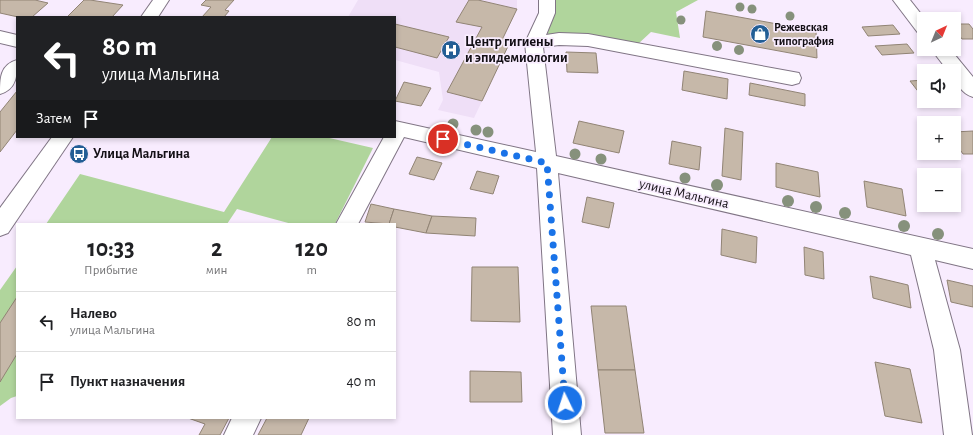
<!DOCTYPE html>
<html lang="ru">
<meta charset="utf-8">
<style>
:root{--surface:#fff;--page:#f6f6f6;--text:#202124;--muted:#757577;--line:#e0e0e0}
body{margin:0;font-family:"Alegreya Sans",sans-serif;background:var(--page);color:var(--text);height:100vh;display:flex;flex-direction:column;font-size:15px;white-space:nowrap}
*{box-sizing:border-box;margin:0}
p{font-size:13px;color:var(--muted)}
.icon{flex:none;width:22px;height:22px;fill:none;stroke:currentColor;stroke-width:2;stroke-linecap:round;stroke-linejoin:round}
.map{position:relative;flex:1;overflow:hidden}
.sheet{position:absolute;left:16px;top:223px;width:380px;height:196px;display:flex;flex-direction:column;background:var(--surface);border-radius:0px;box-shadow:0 2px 6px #0003}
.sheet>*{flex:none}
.hud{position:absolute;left:16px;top:16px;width:380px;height:122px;border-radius:0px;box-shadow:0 2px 6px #0003;background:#202124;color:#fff;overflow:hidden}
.needle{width:26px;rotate:43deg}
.controls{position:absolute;left:917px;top:12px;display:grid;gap:8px}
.controls a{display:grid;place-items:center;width:44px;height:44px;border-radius:0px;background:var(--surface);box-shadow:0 2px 6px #0003;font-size:20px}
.pin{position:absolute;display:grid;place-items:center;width:34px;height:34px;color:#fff;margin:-17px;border:2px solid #fff;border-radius:50%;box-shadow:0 1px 4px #0007}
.me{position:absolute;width:44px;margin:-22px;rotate:356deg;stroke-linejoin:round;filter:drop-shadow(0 0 3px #0008)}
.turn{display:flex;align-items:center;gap:14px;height:84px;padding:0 20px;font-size:18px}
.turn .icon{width:52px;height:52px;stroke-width:2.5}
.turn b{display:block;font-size:28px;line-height:34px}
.then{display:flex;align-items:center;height:38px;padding:0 20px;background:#0003;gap:8px;font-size:15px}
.eta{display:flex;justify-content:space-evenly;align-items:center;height:68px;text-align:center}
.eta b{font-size:24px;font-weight:700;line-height:28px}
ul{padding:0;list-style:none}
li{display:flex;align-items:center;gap:12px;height:60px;padding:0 20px;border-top:1px solid var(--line)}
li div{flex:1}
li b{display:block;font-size:15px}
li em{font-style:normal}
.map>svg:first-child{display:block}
</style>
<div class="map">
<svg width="973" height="435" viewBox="0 0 973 435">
<rect width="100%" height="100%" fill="#f8ecfe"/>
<path fill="#efdff7" d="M358 0H517V9L503 38 511 40 474 118 438 110 443 100 439 72 395 60V17H348Z"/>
<g fill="#b0d59c">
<path d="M552 0H698L676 12 680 38 651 32 638 44 547 37 552 14Z"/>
<path d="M272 137H325L373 148 335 224H292L237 209 227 224H46L80 174 224 212Z"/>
<path d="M17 266V396L11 398 0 406V290Z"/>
</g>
<g fill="#c6b8a9" stroke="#918475">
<path d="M0 0H35L48 3 32 17H18L0 13Z"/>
<path d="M84 0H90L123 5 112 17H67Z"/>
<path d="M206 0H234L225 10 229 11 224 17H202L211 7 201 5Z"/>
<path d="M469 0H478L517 9 503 38 511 40 482 101 447 92 482 27 456 22Z"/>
<path d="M706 11 816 31 817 58 703 37Z"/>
<path d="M395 24 449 37 437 58 395 47Z"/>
<path d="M954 24H969L973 29V39H962L954 28Z"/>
<path d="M893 25 900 34 868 36 862 27Z"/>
<path d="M907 44 914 53 882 55 875 46Z"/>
<path d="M566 52 596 53 598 73 567 72Z"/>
<path d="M684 71 728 79 727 99 682 90Z"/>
<path d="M924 80V99L910 81Z"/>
<path d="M404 82 431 88 421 106 395 101Z"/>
<path d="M750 83 805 94V106L749 95Z"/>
<path d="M17 91V130L0 152V112Z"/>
<path d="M579 121 624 131 619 153 573 143Z"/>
<path d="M725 128 743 132 741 180 722 176Z"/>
<path d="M973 131V154H963L954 141V132Z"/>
<path d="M672 141 701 147 699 170 669 164Z"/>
<path d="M417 157 442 163 434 180 409 174Z"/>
<path d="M776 163 818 172 820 197 776 187Z"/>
<path d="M477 171 499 176 493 194 470 189Z"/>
<path d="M864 181 902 189 906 216 867 207Z"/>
<path d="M587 197 614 203 609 228 582 222Z"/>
<path d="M371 204 394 209 389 224 365 222Z"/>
<path d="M394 209 432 216 426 233 395 227V224H389Z"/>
<path d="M432 216 476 218 475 236 426 233Z"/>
<path d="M722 229 757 237 756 263 721 255Z"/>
<path d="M804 247 823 252 824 279 805 275Z"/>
<path d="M472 267H518L520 322 471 321Z"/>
<path d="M870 276 908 285 911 308 873 298Z"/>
<path d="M947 280 973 286V307L951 302Z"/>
<path d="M17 297V354L0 382V323Z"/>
<path d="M591 306H626L635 370H598Z"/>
<path d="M875 362 910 369 922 423 885 416Z"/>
<path d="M598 370H635L644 433H605Z"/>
<path d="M470 371 521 372 522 402H470Z"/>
<path d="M188 418H229L220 435H199L205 424Z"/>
<path d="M267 418H309L301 435H258Z"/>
</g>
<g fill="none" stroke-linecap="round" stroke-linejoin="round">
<g stroke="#807585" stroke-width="2">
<g id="minor">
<path d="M539 0H555V13L546 35 559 33 588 34 799 73 801 78 799 83 792 85 588 46 559 45 543 47 556 156 973 249V269L935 260 960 350 972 435H944L934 350 911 255 558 173 581 435H553L537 168 404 137 358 224H336L384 137H395V121L536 152 525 43 539 13Z"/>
<path d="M893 0H910L925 19 924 35 918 33Z"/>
<path d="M0 31 17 35V47L0 43Z"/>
<path d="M931 49H950L973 77V97C962 94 954 82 954 71H948Z"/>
<path d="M17 60C17 75 17 89 0 94 0 78 0 65 17 60Z"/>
<path d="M232 418H261L253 435H224Z"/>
</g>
</g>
<g stroke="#807585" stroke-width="2">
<g id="major">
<path d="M153 0H169L158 17H141Z"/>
<path d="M52 137H73L8 233 0 236V208Z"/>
</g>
</g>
<use href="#minor" fill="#fff" fill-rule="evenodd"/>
<use href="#major" fill="#fff" fill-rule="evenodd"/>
</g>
<g fill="#86917c">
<circle cx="740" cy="7" r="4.5"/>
<circle cx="752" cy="9" r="4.5"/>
<circle cx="790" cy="16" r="4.5"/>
<circle cx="681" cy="20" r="4.5"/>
<circle cx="717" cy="46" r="5"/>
<circle cx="739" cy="50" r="5"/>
<circle cx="453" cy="124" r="5.5"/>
<circle cx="476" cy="130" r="5.5"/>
<circle cx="488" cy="132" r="5.5"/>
<circle cx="575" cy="154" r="5.5"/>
<circle cx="601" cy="159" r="5.5"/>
<circle cx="685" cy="178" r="5.5"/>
<circle cx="717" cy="185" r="6"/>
<circle cx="788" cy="201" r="6"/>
<circle cx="816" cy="207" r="6"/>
<circle cx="845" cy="213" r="6"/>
<circle cx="904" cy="226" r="6"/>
<circle cx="938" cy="234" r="6"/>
</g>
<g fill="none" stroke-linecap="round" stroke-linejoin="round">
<path stroke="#1a73e8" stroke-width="7" stroke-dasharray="0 12.6" d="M443 139 547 163 565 403"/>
</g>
<defs>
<g id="shop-disc" transform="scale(1)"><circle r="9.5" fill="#235e95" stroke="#f8ecfe"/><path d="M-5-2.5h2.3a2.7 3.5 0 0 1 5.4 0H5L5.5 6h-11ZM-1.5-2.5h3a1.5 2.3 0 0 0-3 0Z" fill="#fff"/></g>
<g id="hospital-disc" transform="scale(1)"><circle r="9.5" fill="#235e95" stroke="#f8ecfe"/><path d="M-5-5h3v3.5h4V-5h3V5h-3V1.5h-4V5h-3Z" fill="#fff"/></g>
<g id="bus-disc" transform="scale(1)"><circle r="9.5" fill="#235e95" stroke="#f8ecfe"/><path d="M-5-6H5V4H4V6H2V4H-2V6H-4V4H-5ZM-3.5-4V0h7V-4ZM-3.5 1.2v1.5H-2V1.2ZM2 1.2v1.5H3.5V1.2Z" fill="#fff"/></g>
</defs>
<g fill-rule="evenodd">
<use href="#shop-disc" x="760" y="34"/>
<use href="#hospital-disc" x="451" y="50"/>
<use href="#bus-disc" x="79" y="154"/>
</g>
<g text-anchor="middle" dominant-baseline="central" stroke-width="3.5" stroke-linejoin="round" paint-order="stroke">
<g font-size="12" font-weight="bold" fill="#130f15" stroke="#f8ecfe" text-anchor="start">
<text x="774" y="27">Режевская<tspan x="774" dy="14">типография</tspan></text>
</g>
<g font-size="14" font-weight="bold" fill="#130f15" stroke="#f8ecfe" text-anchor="start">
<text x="465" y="42">Центр гигиены<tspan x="465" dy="16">и эпидемиологии</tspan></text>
<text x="93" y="154">Улица Мальгина</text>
</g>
<g font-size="14" fill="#130f15" stroke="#f8ecfe">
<text transform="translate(684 194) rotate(13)">улица Мальгина</text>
</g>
</g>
</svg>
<div class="controls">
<a><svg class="needle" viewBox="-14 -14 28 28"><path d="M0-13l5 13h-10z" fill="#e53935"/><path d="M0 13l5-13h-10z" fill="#757577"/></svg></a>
<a><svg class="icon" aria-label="sound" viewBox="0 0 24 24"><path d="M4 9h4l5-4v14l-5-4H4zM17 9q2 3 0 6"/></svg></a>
<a>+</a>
<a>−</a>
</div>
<div class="pin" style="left:443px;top:139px;background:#d93025"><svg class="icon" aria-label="arrive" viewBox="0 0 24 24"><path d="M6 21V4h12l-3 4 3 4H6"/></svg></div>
<svg class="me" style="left:565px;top:403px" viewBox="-20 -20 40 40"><circle r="17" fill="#1a73e8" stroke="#fff" stroke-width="3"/><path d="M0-11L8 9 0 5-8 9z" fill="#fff"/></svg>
<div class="hud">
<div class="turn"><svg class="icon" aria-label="left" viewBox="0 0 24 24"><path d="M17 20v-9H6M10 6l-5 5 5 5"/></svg><div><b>80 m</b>улица Мальгина</div></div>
<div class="then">Затем<svg class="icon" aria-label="arrive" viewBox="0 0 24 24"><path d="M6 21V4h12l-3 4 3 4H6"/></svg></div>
</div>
<section class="sheet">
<div class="eta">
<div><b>10:33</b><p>Прибытие</p></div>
<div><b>2</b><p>мин</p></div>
<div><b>120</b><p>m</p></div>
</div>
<ul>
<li><svg class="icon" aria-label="left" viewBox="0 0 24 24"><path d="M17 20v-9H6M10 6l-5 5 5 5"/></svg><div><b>Налево</b><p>улица Мальгина</p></div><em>80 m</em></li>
<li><svg class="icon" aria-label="arrive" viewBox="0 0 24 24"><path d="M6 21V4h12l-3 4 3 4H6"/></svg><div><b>Пункт назначения</b></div><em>40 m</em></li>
</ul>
</section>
</div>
